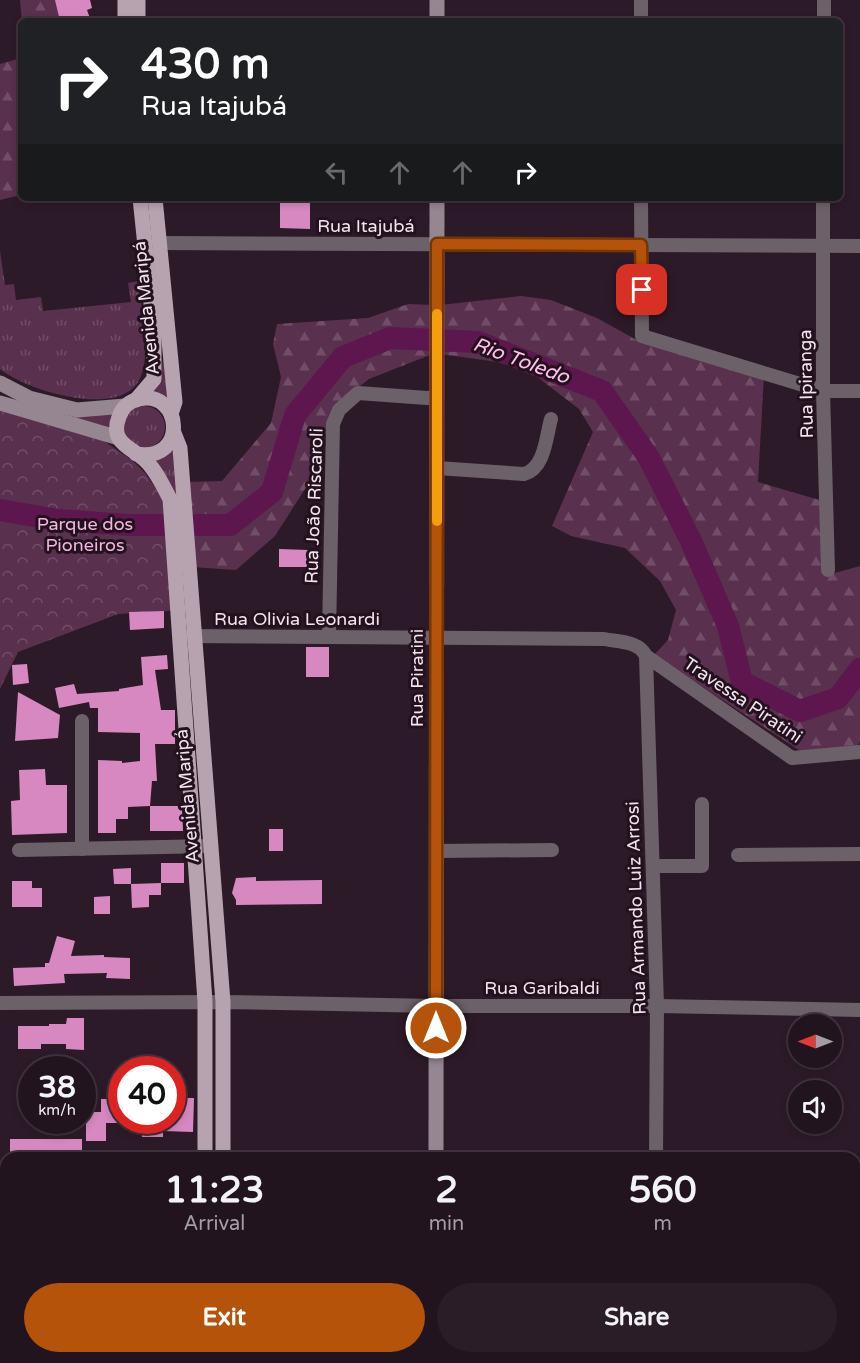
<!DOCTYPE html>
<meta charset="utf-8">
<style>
:root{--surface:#22141e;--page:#2a1d27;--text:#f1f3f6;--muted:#a29ea4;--line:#3f333c;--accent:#b45309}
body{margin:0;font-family:"Varela Round",sans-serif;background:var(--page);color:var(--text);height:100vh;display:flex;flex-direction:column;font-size:22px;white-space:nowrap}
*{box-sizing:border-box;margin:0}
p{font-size:20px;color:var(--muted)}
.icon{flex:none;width:33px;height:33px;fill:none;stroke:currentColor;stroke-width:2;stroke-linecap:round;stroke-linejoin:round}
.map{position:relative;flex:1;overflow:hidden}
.panel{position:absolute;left:0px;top:1152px;width:861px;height:212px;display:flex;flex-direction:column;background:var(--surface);border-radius:18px 18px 0 0;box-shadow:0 3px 9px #0003,0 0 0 2px var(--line)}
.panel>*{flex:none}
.top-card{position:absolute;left:18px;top:18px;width:825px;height:183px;border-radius:9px;box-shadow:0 3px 9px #0003,0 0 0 2px var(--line);background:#202124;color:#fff;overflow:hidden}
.needle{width:39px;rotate:270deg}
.fabs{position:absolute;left:788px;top:1014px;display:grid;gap:12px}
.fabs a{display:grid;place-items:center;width:54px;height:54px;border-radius:50%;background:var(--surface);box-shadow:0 3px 9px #0003,0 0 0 2px var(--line);font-size:30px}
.speed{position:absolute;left:18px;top:1056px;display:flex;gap:12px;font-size:30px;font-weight:700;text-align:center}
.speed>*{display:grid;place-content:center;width:78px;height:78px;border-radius:50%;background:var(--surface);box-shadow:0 3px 9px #0003,0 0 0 2px var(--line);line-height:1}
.speed small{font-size:15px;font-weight:400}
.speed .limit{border:9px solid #d22;background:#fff;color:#111}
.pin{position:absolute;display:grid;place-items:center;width:51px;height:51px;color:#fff;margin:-26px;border-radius:12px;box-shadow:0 3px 9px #0006}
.me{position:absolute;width:66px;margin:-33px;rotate:0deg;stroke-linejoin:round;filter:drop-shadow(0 0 4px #0008)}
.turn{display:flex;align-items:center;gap:21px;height:126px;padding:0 24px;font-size:27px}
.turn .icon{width:78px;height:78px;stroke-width:2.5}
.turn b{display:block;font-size:42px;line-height:51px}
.lanes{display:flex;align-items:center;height:57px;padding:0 24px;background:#0003;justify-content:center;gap:30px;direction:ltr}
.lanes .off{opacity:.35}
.eta{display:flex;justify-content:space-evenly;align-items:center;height:102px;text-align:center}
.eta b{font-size:36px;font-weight:700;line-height:42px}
.button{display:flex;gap:12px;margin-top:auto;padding:12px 24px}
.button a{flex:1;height:69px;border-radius:36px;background:var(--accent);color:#fff;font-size:24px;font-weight:700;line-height:69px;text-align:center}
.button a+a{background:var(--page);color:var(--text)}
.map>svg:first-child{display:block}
</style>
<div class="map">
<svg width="860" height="1363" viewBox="0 0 860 1363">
<defs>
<pattern id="grass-tufts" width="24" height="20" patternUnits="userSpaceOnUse" patternTransform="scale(1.5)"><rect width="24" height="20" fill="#59304e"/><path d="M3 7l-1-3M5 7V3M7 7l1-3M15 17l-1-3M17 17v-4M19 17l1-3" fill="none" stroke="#714e68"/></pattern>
<pattern id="forest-firs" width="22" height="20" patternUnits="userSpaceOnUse" patternTransform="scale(1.5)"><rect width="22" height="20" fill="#59304e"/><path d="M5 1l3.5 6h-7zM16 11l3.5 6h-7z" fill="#714e68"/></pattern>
<pattern id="park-crowns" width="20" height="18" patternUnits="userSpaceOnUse" patternTransform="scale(1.5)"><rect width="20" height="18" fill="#59304e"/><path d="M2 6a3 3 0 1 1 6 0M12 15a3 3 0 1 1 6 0" fill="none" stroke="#714e68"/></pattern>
</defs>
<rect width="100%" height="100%" fill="#2d1a28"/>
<g fill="url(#grass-tufts)">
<path d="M0 251 5 285 14 284 16 300 41 297 43 311 131 302 128 283 138 281C141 309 151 350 141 376 125 421 26 391 0 369Z"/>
<path d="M167 358 171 406 151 393 160 381 163 359Z"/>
<circle cx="144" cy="427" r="21"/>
<path d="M113 412 109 427 75 418 76 415Z"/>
<path d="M173 441 179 497H175L150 458Z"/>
</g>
<g fill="url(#forest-firs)">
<path d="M20 0H58L64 21H22Z"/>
<path d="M21 58V195L0 200V64Z"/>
<path d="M521 296 551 300 597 318 642 343 764 374 758 482 823 501 824 576 860 566V742L855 749 808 756 654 655 668 640 676 610 660 581 625 548 571 536 552 526 593 432 579 409 532 373 498 362 440 354V305Z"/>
<path d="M408 304 434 305 435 353 369 379 346 397 330 422 312 478 275 536 236 570 192 567 185 482 222 481 271 423 281 377 273 344 277 324 368 318Z"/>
</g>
<path fill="url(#park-crowns)" d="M0 406 104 441 133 461 145 473 157 490 170 499 179 610 118 614 18 652 0 689Z"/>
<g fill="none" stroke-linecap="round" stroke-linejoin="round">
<path stroke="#5d174e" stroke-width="22" d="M0 510 58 520 128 525H230L272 492 295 415 343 357 390 338 478 342 602 391 649 458 691 541 728 626 742 682 800 711 838 698 860 669"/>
</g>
<g fill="#d788c1">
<path d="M55 0H90L92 8 87 10 91 21H60Z"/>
<path d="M280 198H310V229L280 228Z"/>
<path d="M279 549 308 550 307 567H279Z"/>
<path d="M164 611V628L130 630 129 612Z"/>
<rect x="306" y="647" width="23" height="30"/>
<path d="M167 655 168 669 155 670 161 710H175V744H155L157 781H152L150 806 128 807V819H116V833H98V760L122 761V763L140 761V733L98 732V708H90L89 702 59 708 55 688 74 684 77 694 119 691V689L143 685 141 657Z"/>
<path d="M27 664 29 683 13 685 12 665Z"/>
<path d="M18 692 60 715 58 738 15 741Z"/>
<path d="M45 769 46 785H67V833L12 835 11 801 20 800 19 770Z"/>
<path d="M150 806H182L183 831H150Z"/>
<rect x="269" y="829" width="14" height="22"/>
<rect x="161" y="863" width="23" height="20"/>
<path d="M131 868V884H114L113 869Z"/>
<path d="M256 877V881L322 880V904L236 905V900L232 893 236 878Z"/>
<path d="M12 881H32V888H42V907H12Z"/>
<path d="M161 883V895H149V907L132 908 131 884Z"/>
<path d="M110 896V914H94V897Z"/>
<path d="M57 936 75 941 71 956 104 955V957L130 958V979L106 978 107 973 64 974 65 983 14 986 13 968 45 967V963H49Z"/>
<path d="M67 1018H84V1050L66 1049V1044H41V1049H18V1026H49V1024H66Z"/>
<path d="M172 1098H194L193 1132 163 1131V1137H142V1120H172Z"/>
<path d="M101 1099H122V1123H106V1141H86V1112H101Z"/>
<rect x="10" y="1139" width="72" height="19"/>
</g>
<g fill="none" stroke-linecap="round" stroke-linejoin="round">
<g stroke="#6c6168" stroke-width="14">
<path d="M641 0V21"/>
<path d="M824 21V0"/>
<path d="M641 198 642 336 823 391H860"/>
<path d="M823 198V391L828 570"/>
<path d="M160 243 860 246"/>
<path d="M437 468 524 474C545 468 546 437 551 419"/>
<path d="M183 636 604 639C619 642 639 641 646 656L792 758 860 752"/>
<path d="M329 636 333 424 339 410 358 393 427 398 437 397"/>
<path d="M646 656 657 1006 656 1158"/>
<path d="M82 849V721"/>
<path d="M19 850 211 846"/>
<path d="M436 851 552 850"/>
<path d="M738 855 860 854"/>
<path d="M653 866H702V804"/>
<path d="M0 1003 223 1002 437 1006H657L860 1010"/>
<path d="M0 1196H6"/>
<path d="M855 1200H860"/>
<path d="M652 1363V1358"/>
</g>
<g stroke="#968691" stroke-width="15">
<path d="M437 0V21"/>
<path d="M0 383 29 398 77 410 125 406"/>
<path d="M0 403 119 438"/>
<path d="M436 1158 437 198"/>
<path d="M436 1363V1358"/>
</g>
<g stroke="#b7a2b0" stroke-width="15">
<path d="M125 0V21"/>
<path d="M138 0V21"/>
<path d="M155 198 175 402 171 414"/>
<path d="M136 400 154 379V332L140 198"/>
<path d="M174 433 180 448 223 1002V1158"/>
<path d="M136 454C189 463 182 389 139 399 129 401 122 408 119 417 109 443 131 447 145 460 156 470 163 486 170 499L205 1002V1158"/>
<path d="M206 1358V1363"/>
<path d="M223 1363V1358"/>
</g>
</g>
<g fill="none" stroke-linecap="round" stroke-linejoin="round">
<g stroke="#753606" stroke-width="15">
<path id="route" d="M436 1028 437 244 641 245 642 290"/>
</g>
<use href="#route" stroke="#b45309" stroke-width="10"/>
<path stroke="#f59e0b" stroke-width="10" d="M437 521V314"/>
</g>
<g text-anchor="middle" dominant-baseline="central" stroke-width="6" stroke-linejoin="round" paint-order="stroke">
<g font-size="18" fill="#f1e4ed" stroke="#23111e">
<text x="366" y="226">Rua Itajubá</text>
<text transform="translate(146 308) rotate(-96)">Avenida Maripá</text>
<text transform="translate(806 384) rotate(-91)">Rua Ipiranga</text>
<text transform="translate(314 506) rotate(-88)">Rua João Riscaroli</text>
<text x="297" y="619">Rua Olivia Leonardi</text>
<text transform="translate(417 678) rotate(-90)">Rua Piratini</text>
<text transform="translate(743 700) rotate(34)">Travessa Piratini</text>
<text transform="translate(187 796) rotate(-95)">Avenida Maripá</text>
<text transform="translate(636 908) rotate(-92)">Rua Armando Luiz Arrosi</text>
<text x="542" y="988">Rua Garibaldi</text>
</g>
<g font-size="18" fill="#f4b6e1" stroke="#23111e">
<text x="85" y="524">Parque dos<tspan x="85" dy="21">Pioneiros</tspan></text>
</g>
<g font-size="20" font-style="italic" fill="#ffc1ec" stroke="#23111e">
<text transform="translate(521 361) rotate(20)">Rio Toledo</text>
</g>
</g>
</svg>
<div class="fabs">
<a><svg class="needle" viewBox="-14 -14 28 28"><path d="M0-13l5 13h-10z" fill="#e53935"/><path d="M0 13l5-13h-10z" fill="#a29ea4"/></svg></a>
<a><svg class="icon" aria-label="sound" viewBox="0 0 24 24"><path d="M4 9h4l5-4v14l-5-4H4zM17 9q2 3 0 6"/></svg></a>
</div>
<div class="speed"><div>38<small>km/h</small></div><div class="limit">40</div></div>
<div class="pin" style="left:642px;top:290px;background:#d93025"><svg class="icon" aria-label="arrive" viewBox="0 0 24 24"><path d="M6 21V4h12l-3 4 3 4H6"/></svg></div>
<svg class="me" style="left:436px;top:1028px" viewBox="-20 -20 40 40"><circle r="17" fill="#b45309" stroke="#fff" stroke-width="3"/><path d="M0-11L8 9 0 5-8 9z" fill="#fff"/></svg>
<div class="top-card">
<div class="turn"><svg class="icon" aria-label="right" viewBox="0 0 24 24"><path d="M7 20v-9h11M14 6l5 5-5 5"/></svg><div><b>430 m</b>Rua Itajubá</div></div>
<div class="lanes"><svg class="icon off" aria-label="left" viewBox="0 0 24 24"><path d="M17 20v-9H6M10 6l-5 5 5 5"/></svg><svg class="icon off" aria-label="ahead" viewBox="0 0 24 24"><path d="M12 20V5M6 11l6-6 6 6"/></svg><svg class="icon off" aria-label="ahead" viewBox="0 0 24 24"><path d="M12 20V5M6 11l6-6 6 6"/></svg><svg class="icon" aria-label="right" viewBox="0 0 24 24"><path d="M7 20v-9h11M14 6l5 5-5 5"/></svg></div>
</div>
<section class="panel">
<div class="eta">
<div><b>11:23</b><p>Arrival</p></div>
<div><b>2</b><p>min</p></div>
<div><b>560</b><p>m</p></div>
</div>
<div class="button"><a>Exit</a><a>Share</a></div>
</section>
</div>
